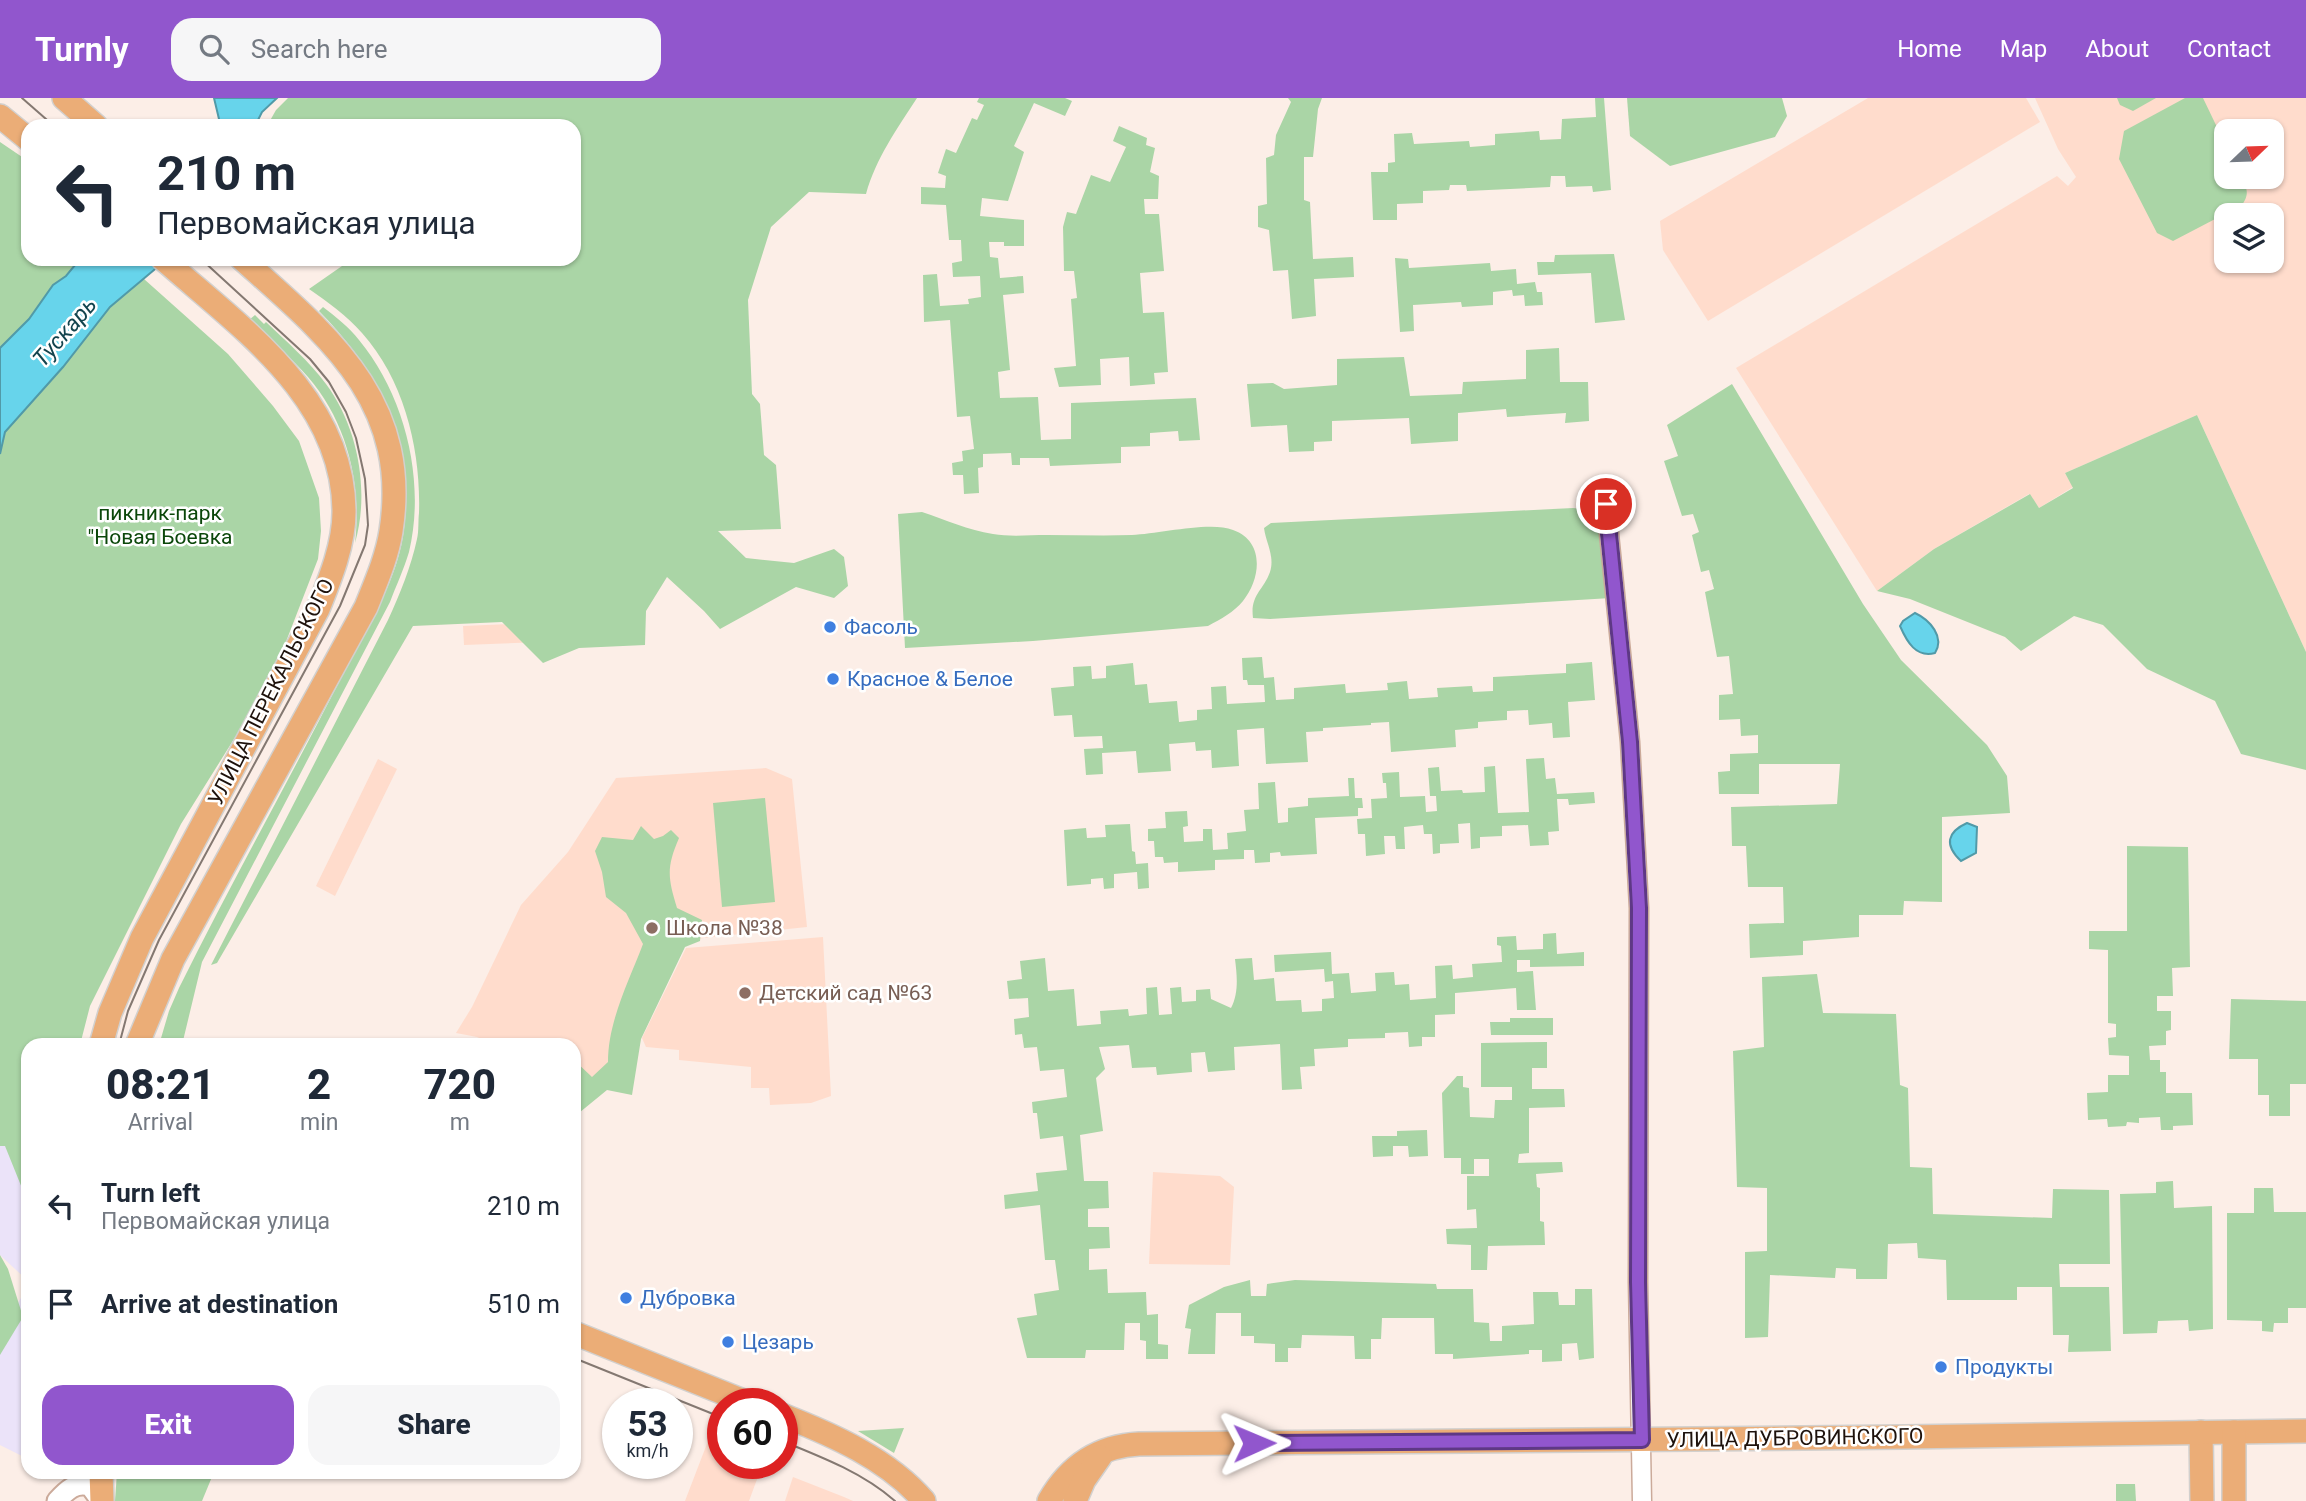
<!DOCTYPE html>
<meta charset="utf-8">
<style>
:root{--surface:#fff;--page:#f6f6f7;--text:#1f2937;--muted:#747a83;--accent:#9156cd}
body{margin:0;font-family:Roboto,sans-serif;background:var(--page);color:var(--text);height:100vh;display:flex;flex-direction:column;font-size:26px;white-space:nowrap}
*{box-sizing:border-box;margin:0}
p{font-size:23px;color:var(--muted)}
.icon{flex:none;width:38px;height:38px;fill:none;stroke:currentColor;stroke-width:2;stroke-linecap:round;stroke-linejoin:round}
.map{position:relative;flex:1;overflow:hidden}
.details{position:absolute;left:21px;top:940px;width:560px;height:441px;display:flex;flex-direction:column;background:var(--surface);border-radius:21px;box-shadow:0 2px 5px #0004}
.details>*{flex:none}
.banner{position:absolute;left:21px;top:21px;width:560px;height:147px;border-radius:21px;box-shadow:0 2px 5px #0004;background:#fff;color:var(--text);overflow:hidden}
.needle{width:46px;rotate:67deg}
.tools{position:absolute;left:2214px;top:21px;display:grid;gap:14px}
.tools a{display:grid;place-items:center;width:70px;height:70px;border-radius:14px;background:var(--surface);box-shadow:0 2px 5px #0004;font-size:35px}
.speed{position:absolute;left:602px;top:1290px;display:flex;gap:14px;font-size:35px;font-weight:700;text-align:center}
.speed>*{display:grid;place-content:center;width:91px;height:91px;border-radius:50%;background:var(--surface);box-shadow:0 2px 5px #0004;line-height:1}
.speed small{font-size:18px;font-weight:400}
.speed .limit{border:10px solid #d22;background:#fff;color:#111}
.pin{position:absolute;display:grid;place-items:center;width:60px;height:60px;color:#fff;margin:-30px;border:4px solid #fff;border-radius:50%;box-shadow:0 2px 7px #0007}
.me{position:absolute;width:77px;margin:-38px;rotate:89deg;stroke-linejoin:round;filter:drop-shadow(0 0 5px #0008)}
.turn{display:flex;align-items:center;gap:24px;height:147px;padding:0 21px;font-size:32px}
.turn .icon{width:91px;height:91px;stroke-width:2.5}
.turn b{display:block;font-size:49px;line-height:60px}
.eta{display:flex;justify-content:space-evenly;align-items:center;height:119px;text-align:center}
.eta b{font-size:42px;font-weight:800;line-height:49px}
.cta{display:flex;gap:14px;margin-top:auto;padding:14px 21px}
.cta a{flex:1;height:80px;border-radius:21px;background:var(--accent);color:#fff;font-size:28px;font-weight:800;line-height:80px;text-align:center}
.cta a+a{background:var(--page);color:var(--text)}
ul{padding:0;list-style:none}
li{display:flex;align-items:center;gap:21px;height:98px;padding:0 21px}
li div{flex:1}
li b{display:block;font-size:26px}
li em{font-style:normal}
header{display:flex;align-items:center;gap:42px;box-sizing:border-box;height:98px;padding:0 35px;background:var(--accent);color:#fff}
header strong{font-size:33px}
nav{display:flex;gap:38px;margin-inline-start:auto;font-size:24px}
.search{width:490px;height:63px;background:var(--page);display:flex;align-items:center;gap:18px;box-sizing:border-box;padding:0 24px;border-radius:21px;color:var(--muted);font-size:26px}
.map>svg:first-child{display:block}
</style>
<header>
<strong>Turnly</strong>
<div class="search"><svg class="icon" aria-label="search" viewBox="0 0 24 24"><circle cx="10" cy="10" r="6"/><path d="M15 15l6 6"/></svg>Search here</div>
<nav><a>Home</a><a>Map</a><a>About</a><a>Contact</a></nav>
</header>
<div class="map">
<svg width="2306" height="1403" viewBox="0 0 2306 1403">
<rect width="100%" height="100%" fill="#fceee7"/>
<g fill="#ebe3f9">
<path d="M10 1043 28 1084V1183L0 1157V1044Z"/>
<path d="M28 1186V1361L0 1347V1240Z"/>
</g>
<g fill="#ffdccc" fill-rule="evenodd">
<path d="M1868 0H2026L2040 24 1708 223 1663 152 1660 123Z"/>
<path d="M2035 0H2306V554L2197 317 2065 375 2073 389 2039 410 2029 396 1934 451 1877 493 1736 270 2057 78 2068 88 2076 79 2058 51ZM2226 33H2272V79H2226ZM2226 117H2272V163H2226Z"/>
<path d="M530 525 542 544 464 547 463 528Z"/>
<path d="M378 661 397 671 335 798 316 788Z"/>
<path d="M766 670 792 681 807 829 686 842 593 988 574 980V947H494L477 939 456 935 472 909 521 807 568 754 616 680Z"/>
<path d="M823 839 831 998 811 1005 770 1007 769 990H751V969L679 962V952L646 949 642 940 686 850Z"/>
<path d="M1153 1074 1220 1078 1234 1089 1230 1167 1149 1166Z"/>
<path d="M708 1343 723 1349V1365H763L749 1403H685Z"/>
<path d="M793 1379 844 1399 853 1403H785Z"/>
</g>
<g fill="#aad5a6">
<path d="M288 0H917C897 31 876 60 866 96L809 94 771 129 748 202 752 296 760 306 764 357 776 367 781 431 718 433 746 460 794 465 834 451 844 459 848 488 834 500 796 489 720 531 704 513 667 479 646 513 645 547 579 550 543 565 502 524 413 528 217 865 211 867 388 522C400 496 411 469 417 441 419 433 418 423 419 415 421 353 405 283 362 235 347 218 328 204 309 191L342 168 329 161H574V28H267L276 12Z"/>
<path d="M979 0H1065L1072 3 1065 18 1034 5 1014 48 1024 54 1008 103 982 100 980 118 1024 122V148H1004V144H989L990 159 998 160 1000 180 1023 178 1024 195 1003 197 1010 272 998 274 1000 300 1038 299 1041 342 1071 341V305L1196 300 1200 342 1179 343 1178 333 1150 335V348L1121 349V365L1050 368 1049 360H1020V367H1012L1011 355 983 356V369L978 370 979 395 964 396 963 377H953L952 365 963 363 962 353 974 351 970 318 957 319 950 222 924 224 923 177 937 176 940 208 969 206 968 201 981 199 980 178 953 179 952 165 962 163 961 142H949L946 107 921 106V89L945 90 946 78 938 75 946 51 956 55 972 20 977 22 984 7 977 4Z"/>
<path d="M1288 0H1322L1318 11 1313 59H1304V102L1310 104 1313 161 1353 159 1354 179 1314 181 1316 218 1292 221 1288 172 1273 173 1269 132 1258 129V108L1267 106 1266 60 1274 57 1276 37 1291 4Z"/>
<path d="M1595 0H1604L1611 92 1593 94 1592 88 1566 89 1565 78H1551L1550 89 1467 93 1466 87H1450L1449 92 1423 93V105L1397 106V122H1373L1371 74H1388V65L1395 64 1394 36 1412 35 1414 46 1469 43 1470 49 1495 47V36L1539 33 1540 42 1561 41 1562 21 1596 19Z"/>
<path d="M1627 0H1782L1787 18 1775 39 1670 68 1630 38Z"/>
<path d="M2117 0H2156L2133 13 2120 7Z"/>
<path d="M2185 0H2203L2226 48V79H2241C2247 90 2250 96 2242 107L2173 143 2157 135 2119 61 2124 33Z"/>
<path d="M1119 28 1147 40 1146 47 1155 50 1150 74 1159 78 1158 101H1144L1145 116H1159L1164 173 1140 175 1143 215 1164 214 1168 274 1154 275 1155 286 1130 288 1129 259 1100 261 1101 287 1059 289 1054 270 1076 268 1071 201 1077 200 1074 173H1064L1063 129 1067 114 1076 116 1091 77 1110 84 1126 49 1113 43Z"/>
<path d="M0 44 28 63V161H80L66 178 53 187 29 221 0 250Z"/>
<path d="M1614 156 1625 222 1595 225 1591 175 1538 177 1537 164H1554L1555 157Z"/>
<path d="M1395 160 1408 161 1409 170 1490 165 1491 173 1516 171 1517 186 1535 184 1537 194H1542L1543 207 1525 208 1524 197 1513 198 1512 192 1493 194V207L1462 209 1461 204 1413 207 1414 233 1400 234Z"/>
<path d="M144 181 228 256 273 308 299 343 319 400 321 433 318 461 282 554 239 633 181 726 90 908 80 947H28V1105L5 1048H0V356L5 334 63 269 110 209Z"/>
<path d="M323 209C336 219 349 229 359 242 405 298 426 382 409 454 404 471 396 488 390 504L202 864 182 947H159L169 913 179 890C230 787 287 686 339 584 362 539 395 488 403 438 417 351 380 274 319 213Z"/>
<path d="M255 217 264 226 266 224C287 244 309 263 326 286 358 329 370 393 355 445 362 386 347 324 308 279 290 258 269 241 249 222Z"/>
<path d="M1559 250 1560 284H1588L1589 323 1565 325 1566 315 1507 319 1506 311 1458 315V343L1411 346 1409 320 1332 323V343L1314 344V353L1289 354 1287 327 1251 329 1247 286 1273 285 1284 291 1337 287V261L1404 259 1410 298 1462 296 1463 284 1526 281V252Z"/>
<path d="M1732 286 1863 506 1901 562 1987 647 2007 678 2010 715 1942 719V804L1904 803 1903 817H1859V839L1803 843V857L1750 860 1749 826 1784 825 1783 789H1748L1746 748H1732L1731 709 1837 706 1840 666H1759V696H1719L1718 674 1730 673V656L1758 655V637L1741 638 1740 621 1719 622V597L1733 596 1729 558 1717 559 1705 494 1714 491 1709 472 1701 474 1692 437 1699 434 1693 416 1682 418 1664 363 1678 358 1667 327Z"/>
<path d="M2197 317 2306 554V672L2241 656 2215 603 2147 571 2103 527 2074 518 2021 553 2005 539 1910 501 1877 493 1934 451 2030 396 2039 410 2073 390 2065 375Z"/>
<path d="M1573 410 1592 412 1603 422 1611 500 1270 521 1253 520C1250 497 1263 493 1270 474 1275 458 1266 445 1264 430L1271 425Z"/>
<path d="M922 414C946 422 968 432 993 436 1010 439 1029 437 1047 437 1075 437 1104 438 1132 437 1159 436 1210 423 1233 432 1265 443 1261 481 1243 503 1234 514 1221 521 1208 528L1033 543 905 550 898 416Z"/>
<path d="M1262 559 1264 580 1274 579 1276 602 1294 601V590L1345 586 1346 595 1388 592 1387 585 1407 583 1409 601 1438 599 1437 590 1472 588 1473 594 1493 593V579L1566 575V566L1592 564 1595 602 1568 604 1570 639 1553 640 1552 625 1529 627 1528 612 1507 613V622L1478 624V630L1455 632 1456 649 1391 654 1389 624 1371 625V627L1323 630V633L1306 634 1308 664 1266 666 1264 630 1237 632 1239 668 1212 670 1211 652 1196 653 1195 644 1169 646 1171 673 1138 675 1136 653 1102 655 1103 676 1086 677 1084 651 1103 650 1102 638 1074 639 1072 617 1054 618 1051 590 1074 588 1073 569 1091 568 1092 581 1106 580V568L1133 565 1135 587 1147 586 1149 605 1177 603 1179 624 1197 622V612L1212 611 1211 589 1226 588 1227 606 1265 604 1264 587H1248L1247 582H1243L1242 560Z"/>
<path d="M1544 660 1546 681 1555 680 1557 696 1594 694 1595 705 1569 707 1568 701H1557L1559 733 1548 734 1549 747 1530 748 1528 727 1502 728V738L1480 739V750L1471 751 1470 725 1458 726 1459 745 1440 746V755L1433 756 1432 736H1424L1423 727 1404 729 1405 751H1396L1395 738H1384L1385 756 1366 758 1365 736H1358L1357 721 1372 720 1371 701 1387 700 1386 685H1383L1382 675 1399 674 1400 699 1425 698 1426 714 1437 713 1436 698H1430L1428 670 1439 669 1441 693 1462 692 1463 695 1485 694 1484 669 1495 668 1498 715 1529 714 1526 661Z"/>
<path d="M1348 680H1354L1355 700H1362L1363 710H1358V718L1315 720 1317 756 1281 758 1280 754 1270 755V764L1255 765 1254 752H1244V761L1215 762V772L1178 774V764L1164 765 1163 759H1155L1154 743H1148V731L1166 730 1165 714 1187 713 1188 728 1183 729 1184 744 1203 743V731H1212L1213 752 1228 751 1227 735 1246 733 1244 712 1259 711 1258 685 1275 684 1278 725 1288 724V710L1308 708V700L1349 698Z"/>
<path d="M765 700 775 804 722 809 713 705Z"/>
<path d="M1130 726 1132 753 1135 754 1136 766 1148 765 1149 790 1138 791 1137 774 1114 776V790L1104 791 1103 780 1091 781V786L1067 788 1064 732 1086 730 1087 740 1106 739 1105 727Z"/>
<path d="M641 728 654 741 663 738 671 732 679 740C666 770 668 780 677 810L702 822 700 843 685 849 641 941 632 997 607 992 574 1019V962L592 979 608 964C608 923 629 883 643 846L626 815 606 799 602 774 595 753 602 739 633 742Z"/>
<path d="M2127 748 2188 749 2190 869 2172 870 2173 898H2157V913H2171V932L2166 933V947L2149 948 2150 962H2160V974H2166V995H2192L2193 1027 2173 1028V1032H2161L2160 1019 2139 1020V1025L2127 1024 2126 1028 2108 1029 2107 1021 2088 1022 2087 995 2108 994V977H2129V958L2109 957 2108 940 2116 939V926L2108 925V852L2089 851V833H2127Z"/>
<path d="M1556 835 1557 856 1584 854V868L1530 869V862H1517V874L1533 873 1536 912H1517L1516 890 1455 895V916L1435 917V939H1422V948L1409 949 1408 934 1385 935V940L1348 941V949L1314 951 1315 968 1300 969 1302 991 1282 992 1280 946 1234 949 1235 972 1208 974 1205 954 1191 955 1192 974 1157 977 1156 969 1132 970 1129 947 1099 949 1105 971 1096 980 1103 1033 1080 1037 1084 1083H1108L1109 1110 1088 1111V1129H1109L1110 1150 1089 1151V1172L1107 1171 1108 1195 1146 1194 1147 1217 1158 1216V1246L1168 1247V1261H1146V1243L1140 1242V1225H1125L1124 1252H1086L1085 1260H1027L1017 1220 1037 1217 1034 1196 1059 1192 1055 1162H1045L1040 1107 1005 1111 1004 1097 1038 1093 1036 1075 1067 1072 1063 1038 1040 1041 1037 1015H1033L1032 1004 1067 999 1064 971 1040 973 1037 949 1024 950 1022 936 1015 937 1014 921 1029 919 1028 900 1009 901 1007 883 1022 881 1020 863 1045 860 1048 893 1074 891 1077 928 1101 926 1100 913 1128 911 1129 918 1147 916 1146 890 1157 889 1159 917 1172 916 1170 890 1181 889 1182 904 1196 903V892L1210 891 1211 901 1231 910C1239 895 1237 877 1235 861L1252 860 1254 882 1274 880 1276 903 1301 902 1302 914 1322 913V901L1334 900 1333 883 1325 884 1324 871 1275 874 1274 857 1331 854 1332 876 1349 875 1351 895 1376 893 1375 875 1394 874 1395 887 1409 886 1410 902 1436 900 1435 868 1452 867 1453 881 1473 879 1472 866 1502 864 1501 848 1497 847V839L1516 838 1517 852 1543 851V836Z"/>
<path d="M1817 876 1823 915 1896 916 1900 987 1908 990 1910 1069 1932 1070 1933 1116 2052 1120 2053 1091 2109 1092 2110 1166H2059L2060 1189H2109L2111 1253 2068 1254 2069 1237H2053L2052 1189H2017V1202H1947L1946 1162 1918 1160 1917 1145 1888 1146 1887 1181H1856V1171L1836 1170 1835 1180 1770 1177 1768 1239 1745 1240V1154L1767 1153V1090L1737 1089 1733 953 1764 949 1762 879Z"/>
<path d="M2231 901 2306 903V986H2290V1018H2269V997H2258V961H2229Z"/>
<path d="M1510 920H1553V937H1491L1490 924H1510Z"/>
<path d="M1547 944V970H1532V991H1564L1565 1009 1529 1010V1055L1519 1056 1518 1065 1562 1064 1563 1074 1536 1076 1537 1089 1540 1090V1123L1544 1124 1545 1147 1488 1148 1487 1172H1471V1147L1447 1146 1446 1131 1477 1130 1476 1111 1467 1112V1078H1489V1061H1474V1076H1461V1060H1444L1442 995 1457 978H1463V989L1469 990 1470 1019 1494 1020 1495 1002H1512V989H1481V945Z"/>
<path d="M1427 1032 1428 1058 1409 1059 1408 1048H1393V1058L1373 1059 1372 1038H1397V1033Z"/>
<path d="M2173 1083 2174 1110 2212 1108 2213 1231 2189 1233 2188 1222 2158 1223 2157 1235 2123 1236 2120 1096 2156 1095V1084Z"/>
<path d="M2254 1090H2273L2274 1114H2306V1210H2288V1225H2274L2273 1234 2262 1233V1223L2227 1222V1115H2254Z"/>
<path d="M0 1157 8 1171 23 1219 0 1257Z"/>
<path d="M1250 1182 1251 1198H1266L1267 1186 1295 1182 1436 1186 1437 1191H1473L1474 1224 1489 1225 1490 1243H1502V1228L1534 1226 1533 1194H1558L1559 1207H1575V1191H1592L1594 1260 1579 1262 1577 1245 1562 1246V1263L1542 1264V1252H1529V1256L1453 1261V1256H1435L1434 1220H1382L1381 1241H1371V1261H1355L1354 1238 1302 1237 1301 1250H1288V1264H1275V1246L1254 1245V1238H1241V1215H1216L1215 1256H1188L1191 1231 1185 1230 1189 1207 1224 1189Z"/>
<path d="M904 1330 894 1355 858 1333Z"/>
<path d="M117 1374H214L202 1403H115Z"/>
<path d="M2116 1386H2135L2136 1403H2116Z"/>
</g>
<g fill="#67d4eb" stroke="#519aa8" stroke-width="2">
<path d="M214 0H277L262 14 255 28H217L219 21Z"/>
<path d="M80 161H167L110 209 63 269 5 334 0 356V250L29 221 53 187 66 178Z"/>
<path d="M1915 515C1930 522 1945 539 1935 555 1916 560 1907 544 1900 528L1903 523Z"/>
<path d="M1967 725 1977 729 1976 755 1961 763C1944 747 1947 734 1967 725Z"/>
</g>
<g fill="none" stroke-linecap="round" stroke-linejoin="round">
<g stroke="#cbaa9a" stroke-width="21">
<path id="tertiary" d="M1606 406 1630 644 1639 810 1638 1184 1642 1403"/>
</g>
<g stroke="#cbaa9a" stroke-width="23">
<path id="secondary" d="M57 1403C67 1392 75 1384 90 1388L101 1403"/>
</g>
<g stroke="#d2d0ce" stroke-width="26">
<g id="primary">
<path d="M64 0 96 28"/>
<path d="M0 18 28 41"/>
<path d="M101 947 110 915 142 840 318 511C330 481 344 447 344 414 344 300 240 229 163 161"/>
<path d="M137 947 173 861 366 509C376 484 387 459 391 433 411 303 328 238 242 161"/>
<path d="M574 1235 751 1306"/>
<path d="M782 1317C833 1337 888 1361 924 1403"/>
<path d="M2201 1334 2202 1403"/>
<path d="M101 1374 102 1403"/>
<path d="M1049 1403C1069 1368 1098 1348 1139 1346L1905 1339 2306 1333"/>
<path d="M1075 1403 1084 1382 1100 1359"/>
<path d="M2234 1403V1334"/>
</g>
</g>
<use href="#tertiary" stroke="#fff" stroke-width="18"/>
<use href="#secondary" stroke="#fff" stroke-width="19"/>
<use href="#primary" stroke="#ebad77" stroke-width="23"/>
<g stroke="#847871" stroke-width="2">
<path d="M22 0 54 28"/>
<path d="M119 947 128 913 159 842 340 508 365 447 368 427 365 381 356 340 346 314 329 284 310 261 201 161"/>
<path d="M574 1260 723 1320"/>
<path d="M782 1343C822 1359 863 1375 895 1403"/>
</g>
</g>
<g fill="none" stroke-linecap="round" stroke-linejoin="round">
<g stroke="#5e3885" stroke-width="18">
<path id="route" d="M1254 1345 1642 1342 1638 1184 1639 810 1630 644 1606 406"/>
</g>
<use href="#route" stroke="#9156cd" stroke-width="12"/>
</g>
<g fill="#3f7fe0" stroke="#fff" stroke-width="2.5">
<circle cx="830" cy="529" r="7"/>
<circle cx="833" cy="581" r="7"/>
<circle cx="626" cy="1200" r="7"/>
<circle cx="728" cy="1244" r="7"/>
<circle cx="1941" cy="1269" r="7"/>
</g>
<g fill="#8d6e63" stroke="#fff" stroke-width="2.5">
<circle cx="652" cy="830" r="7"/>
<circle cx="745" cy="895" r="7"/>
</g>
<g text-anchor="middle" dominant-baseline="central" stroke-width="5" stroke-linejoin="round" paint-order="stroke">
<g font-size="21" fill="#0b470a" stroke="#fff">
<text x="160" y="415">пикник-парк<tspan x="160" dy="24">"Новая Боевка</tspan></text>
</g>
<g font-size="21" fill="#366cbe" stroke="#fff" text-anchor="start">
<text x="844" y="529">Фасоль</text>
<text x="847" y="581">Красное &amp; Белое</text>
<text x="640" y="1200">Дубровка</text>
<text x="742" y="1244">Цезарь</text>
<text x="1955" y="1269">Продукты</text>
</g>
<g font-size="21" fill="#1e120c" stroke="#fff">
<text transform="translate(271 594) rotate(-63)">УЛИЦА ПЕРЕКАЛЬСКОГО</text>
<text transform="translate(1795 1340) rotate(-1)">УЛИЦА ДУБРОВИНСКОГО</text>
</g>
<g font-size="21" fill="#785e54" stroke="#fff" text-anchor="start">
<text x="666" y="830">Школа №38</text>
<text x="759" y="895">Детский сад №63</text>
</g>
<g font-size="23" font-style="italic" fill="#13444e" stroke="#fff">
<text transform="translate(65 234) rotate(-49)">Тускарь</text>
</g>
</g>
</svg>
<div class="tools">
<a><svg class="needle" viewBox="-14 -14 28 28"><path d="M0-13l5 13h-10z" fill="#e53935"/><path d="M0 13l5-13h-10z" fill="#747a83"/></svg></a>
<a><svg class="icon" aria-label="layers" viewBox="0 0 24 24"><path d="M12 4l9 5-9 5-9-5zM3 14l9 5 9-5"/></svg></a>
</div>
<div class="speed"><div>53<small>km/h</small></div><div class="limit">60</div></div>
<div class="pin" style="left:1606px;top:406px;background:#d93025"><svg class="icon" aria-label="arrive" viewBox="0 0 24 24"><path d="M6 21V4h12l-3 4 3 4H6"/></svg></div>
<svg class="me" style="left:1254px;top:1345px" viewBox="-20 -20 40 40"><path d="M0-17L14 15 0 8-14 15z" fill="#9156cd" stroke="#fff" stroke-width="4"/></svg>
<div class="banner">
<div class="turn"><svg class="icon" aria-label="left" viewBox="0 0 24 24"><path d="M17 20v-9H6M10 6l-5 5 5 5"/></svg><div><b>210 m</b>Первомайская улица</div></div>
</div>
<section class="details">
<div class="eta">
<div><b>08:21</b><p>Arrival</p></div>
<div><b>2</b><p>min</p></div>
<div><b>720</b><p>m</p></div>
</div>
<ul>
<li><svg class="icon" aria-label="left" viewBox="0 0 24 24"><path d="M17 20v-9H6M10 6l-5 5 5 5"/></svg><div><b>Turn left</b><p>Первомайская улица</p></div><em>210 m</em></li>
<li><svg class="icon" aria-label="arrive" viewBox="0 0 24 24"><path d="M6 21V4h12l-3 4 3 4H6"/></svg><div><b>Arrive at destination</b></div><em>510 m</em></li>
</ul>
<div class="cta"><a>Exit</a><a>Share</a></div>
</section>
</div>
